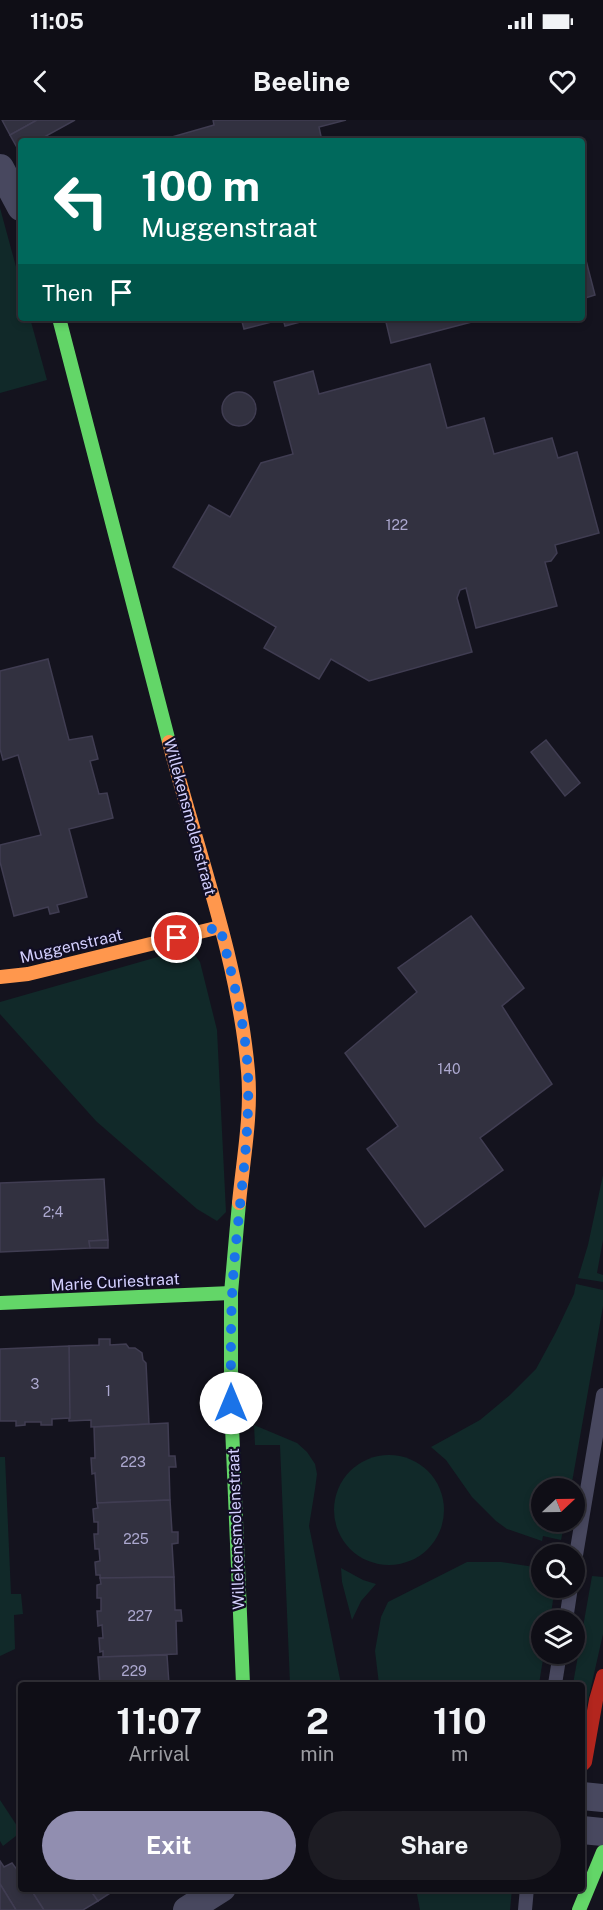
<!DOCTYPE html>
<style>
:root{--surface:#0f0e16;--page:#1d1c23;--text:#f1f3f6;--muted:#9b9ca1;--line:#2f2e35;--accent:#918eb0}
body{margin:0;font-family:"Public Sans",sans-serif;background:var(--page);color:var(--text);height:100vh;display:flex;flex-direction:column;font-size:22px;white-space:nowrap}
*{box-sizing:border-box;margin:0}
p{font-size:20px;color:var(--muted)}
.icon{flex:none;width:33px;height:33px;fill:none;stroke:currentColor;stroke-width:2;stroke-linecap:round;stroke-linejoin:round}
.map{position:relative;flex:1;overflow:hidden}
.panel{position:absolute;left:18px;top:1562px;width:567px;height:210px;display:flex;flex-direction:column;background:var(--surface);border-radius:6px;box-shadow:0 3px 9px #0003,0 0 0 2px var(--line)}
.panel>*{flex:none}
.guide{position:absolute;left:18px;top:18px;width:567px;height:183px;border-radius:6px;box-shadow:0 3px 9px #0003,0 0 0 2px var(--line);background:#00695c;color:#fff;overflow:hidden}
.needle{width:39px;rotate:68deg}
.buttons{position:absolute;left:531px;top:1358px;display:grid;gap:12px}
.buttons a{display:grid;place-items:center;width:54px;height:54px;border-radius:50%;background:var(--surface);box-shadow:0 3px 9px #0003,0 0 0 2px var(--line);font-size:30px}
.pin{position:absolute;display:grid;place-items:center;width:51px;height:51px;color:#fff;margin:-26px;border:3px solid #fff;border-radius:50%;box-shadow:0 2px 6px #0007}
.me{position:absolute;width:66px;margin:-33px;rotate:0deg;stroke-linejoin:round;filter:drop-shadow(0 0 4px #0008)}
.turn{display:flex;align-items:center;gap:21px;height:126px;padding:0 24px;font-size:27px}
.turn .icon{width:78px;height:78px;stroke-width:2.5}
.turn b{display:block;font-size:42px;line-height:51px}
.then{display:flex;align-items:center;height:57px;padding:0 24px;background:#0003;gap:12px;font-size:22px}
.eta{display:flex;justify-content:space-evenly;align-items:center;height:102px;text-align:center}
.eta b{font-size:36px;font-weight:700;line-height:42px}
.button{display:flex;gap:12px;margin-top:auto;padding:12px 24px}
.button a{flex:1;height:69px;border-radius:36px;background:var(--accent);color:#fff;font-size:24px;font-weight:700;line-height:69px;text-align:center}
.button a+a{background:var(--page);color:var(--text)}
.status{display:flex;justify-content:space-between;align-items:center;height:42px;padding:0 30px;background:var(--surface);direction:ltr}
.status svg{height:16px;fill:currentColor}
header{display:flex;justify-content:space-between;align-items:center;height:78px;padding:0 24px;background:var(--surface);font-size:27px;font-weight:700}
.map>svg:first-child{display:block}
</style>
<div class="status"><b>11:05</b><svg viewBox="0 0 49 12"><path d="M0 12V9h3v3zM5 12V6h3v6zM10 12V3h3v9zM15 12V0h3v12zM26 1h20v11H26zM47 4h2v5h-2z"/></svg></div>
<header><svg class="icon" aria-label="back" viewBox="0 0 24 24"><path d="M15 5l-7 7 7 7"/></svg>Beeline<svg class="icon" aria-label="heart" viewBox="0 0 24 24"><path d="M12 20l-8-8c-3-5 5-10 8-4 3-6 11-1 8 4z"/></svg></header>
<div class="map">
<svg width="603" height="1790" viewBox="0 0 603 1790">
<rect width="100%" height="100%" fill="#14131e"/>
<g fill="#112929">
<path d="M0 88 21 165V198H30L47 260 0 273Z"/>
<path d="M192 831 200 842 217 910 226 1092 217 1101 197 1089 96 1001 0 894V882L161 836Z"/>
<path d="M603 1055V1120L597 1153 603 1155V1162L578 1158 588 1125Z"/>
<path d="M576 1164 603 1170V1186L571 1368H542V1401H565L561 1420 543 1416 542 1421 507 1409 496 1401 472 1377 446 1340 431 1327 480 1300 510 1275 536 1249 556 1212 574 1174Z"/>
<path d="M254 1305 297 1323 307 1332 315 1344 317 1354 315 1369 309 1406 341 1564H290L280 1325H255Z"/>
<circle cx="389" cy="1390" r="55"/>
<path d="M0 1337H5L11 1474H21L23 1494 14 1495 15 1529 0 1536Z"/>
<path d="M467 1442H501L541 1448 542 1467H555L550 1500H542V1533H544L539 1564H379L375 1531 381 1497 388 1482Z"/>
<path d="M341 1448 363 1460 376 1464 361 1481 352 1500 342 1462Z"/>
<path d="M592 1456 603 1457V1514L582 1607V1564H573Z"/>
<path d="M0 1680 21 1712 3 1726 0 1721Z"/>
<path d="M416 1769H512L510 1790H420Z"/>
</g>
<g fill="#323140" stroke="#403d52" stroke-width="1.5">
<path d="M2 0H37L10 15Z"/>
<path d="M37 0H75L37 21H21V30L19 31 10 15Z"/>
<path d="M213 0H346L319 7 322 21H158L214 5Z"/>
<path d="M582 125 595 175 582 179Z"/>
<path d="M241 198H315L285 206 283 199 244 209Z"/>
<path d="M385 198H487L391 223Z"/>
<path d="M430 244 447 308 484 298 494 334 552 318 558 338 577 332 599 413 555 425 557 433 551 441 545 442 557 486 476 508 466 468 460 470 457 478 472 532 369 561 331 539 319 559 264 528 276 507 173 447 209 385 230 397 261 343 293 334 274 262 313 251 319 274Z"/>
<circle cx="239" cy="289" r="17"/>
<path d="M48 539 69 620 92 616 98 639 90 641 99 674 107 673 113 698 69 709 87 777 57 785 59 792 50 794 48 787 14 796 0 742V725L41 715 18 635 3 640 0 629V551Z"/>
<path d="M546 620 580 663 565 676 531 632Z"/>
<path d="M471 796 524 868 502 886 552 964 480 1018 503 1050 425 1107 367 1029 398 1006 345 933 417 872 398 848Z"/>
<path d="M104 1059 108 1120 89 1121 90 1128 0 1132V1063Z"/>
<path d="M108 1120V1128H90L89 1121Z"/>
<path d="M99 1219H110V1225L126 1224 129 1228H135L142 1233 143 1240 146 1243 149 1304 91 1307V1300L69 1301V1226L99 1225Z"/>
<path d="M69 1226 70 1298 52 1299V1305H41V1302H25V1305L16 1306V1301H0V1229Z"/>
<path d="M168 1303 169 1336H175L176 1347H169L170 1380 97 1383 95 1353 92 1354 91 1338H95L94 1307Z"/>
<path d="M170 1380 172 1412H178V1423L172 1424 174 1457 100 1458V1455H96L95 1442 100 1441 99 1429H95L94 1414H98V1402H94L93 1389 98 1388 97 1383Z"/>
<path d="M174 1457 175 1490H181L182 1501H176L177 1534 103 1537V1531L100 1532 99 1518H103L102 1505 98 1506 97 1491H101V1478H97V1465L101 1464 100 1458Z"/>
<path d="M167 1535 169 1564H100L98 1537Z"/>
<path d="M0 1741 4 1747 12 1743 21 1755V1768H30L44 1790H16L0 1764Z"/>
<path d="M0 1764 16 1790H0Z"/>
<path d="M30 1768H89L98 1781 83 1790H44Z"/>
<path d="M89 1768H118L98 1781Z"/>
</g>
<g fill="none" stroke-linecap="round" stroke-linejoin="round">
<g stroke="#48485f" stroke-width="14">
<path d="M574 1447 603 1275"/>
<path d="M566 1500 571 1467"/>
<path d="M555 1564 560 1533"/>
<path d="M525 1790 527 1768"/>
</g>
<g stroke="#48485f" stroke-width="28">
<path d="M0 48 21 87"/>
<path d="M582 1676 603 1678"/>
<path d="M582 1710 603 1712"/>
<path d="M187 1790 222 1768"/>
</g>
<g stroke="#63d668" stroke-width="14">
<path d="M59 198 169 622"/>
<path d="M239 1083 231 1173V1283L243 1564"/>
<path d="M0 1183 231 1173"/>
<path d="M579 1790 603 1732"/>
</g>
<g stroke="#ff974d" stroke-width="14">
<path d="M169 622C197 730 238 839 248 951 252 994 243 1040 239 1083"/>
<path d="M0 857 28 854 220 807"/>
</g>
<path stroke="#b3261e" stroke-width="14" d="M582 1645 585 1642 596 1580 603 1556"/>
</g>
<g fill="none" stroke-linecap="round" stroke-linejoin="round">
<path stroke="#1a73e8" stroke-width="10" stroke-dasharray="0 18" d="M177 818 220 807C232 856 246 905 248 955 250 1019 239 1083 234 1146 230 1192 231 1238 231 1283"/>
</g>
<g text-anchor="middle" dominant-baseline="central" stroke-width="4.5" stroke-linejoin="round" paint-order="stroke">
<g font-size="14" fill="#aca8cf">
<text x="397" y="405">122</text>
<text x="449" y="949">140</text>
<text x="53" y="1092">2;4</text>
<text x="35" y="1264">3</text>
<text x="108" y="1271">1</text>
<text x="133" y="1342">223</text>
<text x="136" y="1419">225</text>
<text x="140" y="1496">227</text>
<text x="134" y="1551">229</text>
</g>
<g font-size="16" fill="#d4d0ff" stroke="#110e23">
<text transform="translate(190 697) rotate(75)">Willekensmolenstraat</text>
<text transform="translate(71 826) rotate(-13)">Muggenstraat</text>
<text transform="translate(115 1162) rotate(-3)">Marie Curiestraat</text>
<text transform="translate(236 1409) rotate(-92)">Willekensmolenstraat</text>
</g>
</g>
</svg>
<div class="buttons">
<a><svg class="needle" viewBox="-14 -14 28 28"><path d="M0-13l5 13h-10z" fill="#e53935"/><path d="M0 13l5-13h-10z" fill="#9b9ca1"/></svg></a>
<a><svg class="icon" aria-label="search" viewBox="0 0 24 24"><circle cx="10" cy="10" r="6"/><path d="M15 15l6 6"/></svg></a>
<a><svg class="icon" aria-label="layers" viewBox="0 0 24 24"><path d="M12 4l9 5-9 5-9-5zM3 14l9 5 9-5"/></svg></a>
</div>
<div class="pin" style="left:177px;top:818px;background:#d93025"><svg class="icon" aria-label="arrive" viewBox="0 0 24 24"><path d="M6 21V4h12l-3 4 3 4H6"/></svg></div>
<svg class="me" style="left:231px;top:1283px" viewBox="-20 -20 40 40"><circle r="19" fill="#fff"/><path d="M0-13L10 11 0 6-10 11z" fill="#1a73e8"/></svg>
<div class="guide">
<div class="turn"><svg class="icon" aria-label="left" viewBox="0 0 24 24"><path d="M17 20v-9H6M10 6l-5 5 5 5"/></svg><div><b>100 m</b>Muggenstraat</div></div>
<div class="then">Then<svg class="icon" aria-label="arrive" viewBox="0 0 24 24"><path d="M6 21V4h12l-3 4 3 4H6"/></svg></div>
</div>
<section class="panel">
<div class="eta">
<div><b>11:07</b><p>Arrival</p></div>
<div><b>2</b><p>min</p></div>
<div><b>110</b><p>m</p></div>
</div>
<div class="button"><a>Exit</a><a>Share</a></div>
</section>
</div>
